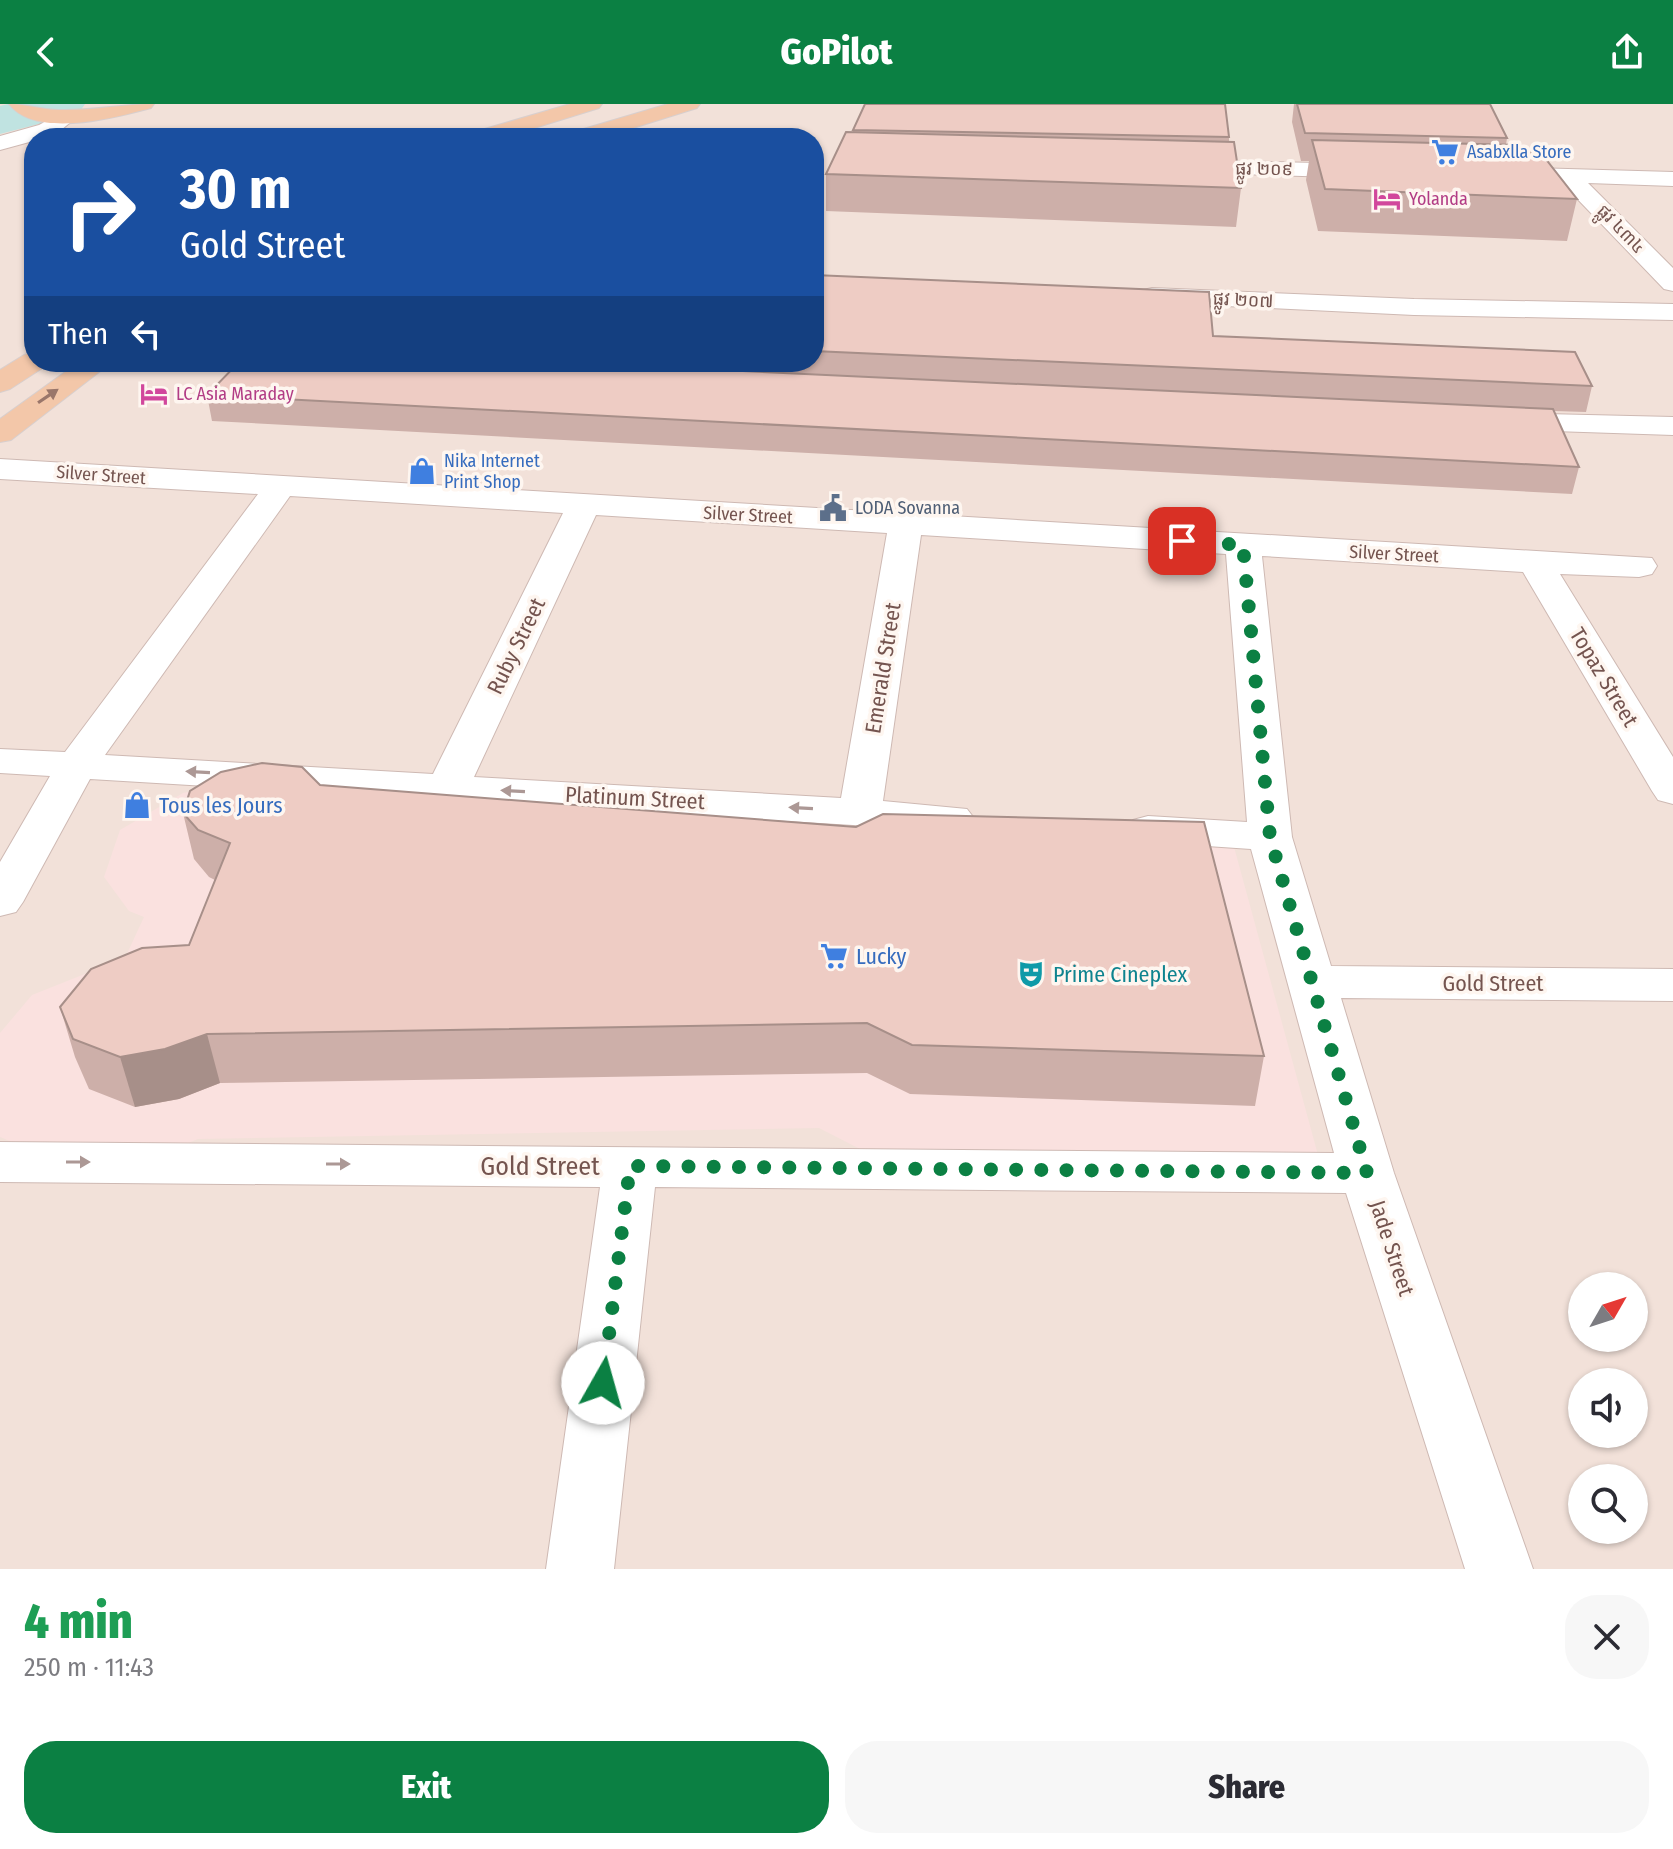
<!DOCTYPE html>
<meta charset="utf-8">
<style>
:root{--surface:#fff;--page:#f7f7f7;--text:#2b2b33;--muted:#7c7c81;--accent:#0b8043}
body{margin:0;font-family:"Fira Sans Condensed","Noto Sans Khmer",sans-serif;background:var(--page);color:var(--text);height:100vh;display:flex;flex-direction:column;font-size:30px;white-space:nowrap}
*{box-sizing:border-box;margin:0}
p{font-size:26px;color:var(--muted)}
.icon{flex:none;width:44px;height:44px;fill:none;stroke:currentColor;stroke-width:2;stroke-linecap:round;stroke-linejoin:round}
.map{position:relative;height:1465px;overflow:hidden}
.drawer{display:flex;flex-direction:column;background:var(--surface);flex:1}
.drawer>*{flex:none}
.banner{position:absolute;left:24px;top:24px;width:800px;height:244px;border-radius:32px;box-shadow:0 2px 6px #0004;background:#1a4fa0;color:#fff;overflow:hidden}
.needle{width:52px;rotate:51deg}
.tools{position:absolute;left:1568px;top:1168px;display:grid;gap:16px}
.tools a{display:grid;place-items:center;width:80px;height:80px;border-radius:50%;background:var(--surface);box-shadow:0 2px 6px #0004;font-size:40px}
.pin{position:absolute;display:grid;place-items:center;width:68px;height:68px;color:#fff;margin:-34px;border-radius:16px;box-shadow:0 4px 12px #0006}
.me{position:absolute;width:88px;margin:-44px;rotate:7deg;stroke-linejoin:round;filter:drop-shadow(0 0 6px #0008)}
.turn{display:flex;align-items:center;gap:28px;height:168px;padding:0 24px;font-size:36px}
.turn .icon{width:104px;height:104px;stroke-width:2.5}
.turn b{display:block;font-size:56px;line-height:68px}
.then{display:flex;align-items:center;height:76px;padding:0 24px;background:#0003;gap:16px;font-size:30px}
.round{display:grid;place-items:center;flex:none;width:84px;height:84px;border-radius:32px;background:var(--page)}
.overview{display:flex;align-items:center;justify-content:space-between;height:136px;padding:0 24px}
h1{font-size:48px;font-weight:800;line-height:60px;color:#1e9e55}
.action{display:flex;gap:16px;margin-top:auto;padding:16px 24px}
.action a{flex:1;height:92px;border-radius:32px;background:var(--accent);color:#fff;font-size:32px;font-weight:800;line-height:92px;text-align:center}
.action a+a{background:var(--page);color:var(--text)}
header{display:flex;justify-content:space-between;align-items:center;height:104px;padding:0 24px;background:var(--accent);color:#fff;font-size:36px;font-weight:800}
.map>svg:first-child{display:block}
</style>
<header><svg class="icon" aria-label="back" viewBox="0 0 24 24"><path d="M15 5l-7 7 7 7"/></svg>GoPilot<svg class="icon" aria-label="share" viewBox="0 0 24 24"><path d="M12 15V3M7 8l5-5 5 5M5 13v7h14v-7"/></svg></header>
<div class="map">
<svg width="1673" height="1465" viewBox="0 0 1673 1465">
<rect width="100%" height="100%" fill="#fbf1ea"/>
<path fill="#f2e1d9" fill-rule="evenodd" d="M0 0H1673V1465H0ZM34 34H814V258H34ZM1582 1182H1634V1234H1582ZM1582 1278H1634V1330H1582ZM1582 1374H1634V1426H1582Z"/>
<path fill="#fae1df" d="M260 672 334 681 839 722 1231 732 1321 1062 862 1046 819 1024 198 1035 166 1048 76 1064 0 1033V929L32 891 125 854 144 813 129 807 104 773 120 726 183 689Z"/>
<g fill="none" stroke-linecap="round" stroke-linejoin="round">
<path fill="#c0e3e1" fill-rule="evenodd" d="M8 0H85L78 10 0 30V2Z"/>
<g stroke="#ceb9b3" stroke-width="2">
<g id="street">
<path d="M67 6 78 12 55 31 0 46V32L39 21Z"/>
<path d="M1180 56 1367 60 1375 62 1378 67 1375 72 1367 74 1172 68 1169 63 1172 58Z"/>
<path d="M1499 63 1673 68V82L1588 79 1673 164V187L1664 185 1562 79 1491 75 1488 70 1491 65Z"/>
<path d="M1152 184 1414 195 1673 200V216L1414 211 1143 198 1139 192 1143 186Z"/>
<path d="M1501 309 1673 313V331L1490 325 1486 318 1490 311Z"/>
<path d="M0 355 1652 454 1657 462 1652 470 1639 473 1560 470 1673 653V700L1658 696 1652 687 1523 468 1262 452 1292 733 1331 862 1673 865V897L1341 894 1394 1069 1533 1465H1465L1346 1089 655 1083 614 1465H546L600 1083 0 1078V1038L1334 1049 1251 745 1148 738 1133 734 1126 725 1133 716 1148 712 1247 718 1226 450 921 431 883 697 967 705 974 714 967 723 952 727 90 675 23 798 16 808 0 812V758L50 672 0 669V645L65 648 258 390 0 375ZM290 392 563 409 433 670 105 651ZM596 411 887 429 841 694 474 673Z"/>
</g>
</g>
<g stroke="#d8cfce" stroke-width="2">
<g id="primary">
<path d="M9 0C27 0 41 6 59 6 91 7 122 0 154 0L151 4C114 14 36 35 9 0Z"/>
<path d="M570 0H602L599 4 502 34H468L471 29Z"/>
<path d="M668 0H700L697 4 601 34H567L570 29Z"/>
<path d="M34 248V258H48L44 263 10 285 0 288V266L24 251Z"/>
<path d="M79 258H112L11 336 0 338V315Z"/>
</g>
</g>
<use href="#street" fill="#fff" fill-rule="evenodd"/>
<use href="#primary" fill="#f3c7a9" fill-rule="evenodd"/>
</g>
<g fill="#cdafa9">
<path d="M1294 0H1490L1507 34 1506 41 1523 48 1577 95 1567 137 1318 127 1306 76 1309 57H1301L1292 18Z"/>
<path d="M853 26 1229 33V38L1241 84 1236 123 826 107V70L853 28Z"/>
<path d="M814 171 1213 232 1592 282 1586 308 1554 307 1579 363 1572 390 212 317 207 291 239 258H814Z"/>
<path d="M320 681 1264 952 1255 1002 910 990 867 969 220 979 179 995 135 1003 89 985 75 953 60 903 189 841 215 776 209 773 194 755 183 709Z"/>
</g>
<path fill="#a78f89" d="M207 930 220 979 179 995 135 1003 120 953Z"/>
<g fill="#eeccc4" stroke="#a78f89" stroke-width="2">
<path d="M865 0H1225L1229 33 853 26Z"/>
<path d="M1297 0H1490L1507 34 1305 29Z"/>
<path d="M846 28 1234 38 1241 84 826 70Z"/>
<path d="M1312 36 1519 41 1523 48 1541 49 1577 95 1325 85Z"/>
<path d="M814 171 1209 188 1213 232 1575 248 1592 282 814 247Z"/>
<path d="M239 258H550L1553 305 1579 363 207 291Z"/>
<path d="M262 659 302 663 320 681 856 723 883 710 1204 718 1264 952 912 941 867 919 207 930 165 945 120 953 73 935 60 903 91 865 142 844 189 841 230 739 198 726 183 709 190 687 221 668Z"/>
</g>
<defs><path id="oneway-solid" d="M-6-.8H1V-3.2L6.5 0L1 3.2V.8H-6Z" transform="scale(2)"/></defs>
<use fill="#9a766a" href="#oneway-solid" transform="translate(48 292) rotate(-34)"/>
<g fill="#ac9895">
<use href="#oneway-solid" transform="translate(198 668) rotate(-177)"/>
<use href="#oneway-solid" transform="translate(513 687) rotate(-177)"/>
<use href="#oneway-solid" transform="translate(801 704) rotate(-177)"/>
<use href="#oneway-solid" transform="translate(78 1058)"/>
<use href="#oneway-solid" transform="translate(338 1060)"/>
</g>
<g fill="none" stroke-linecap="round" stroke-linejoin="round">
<path stroke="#0b8043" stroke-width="14" stroke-dasharray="0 25.2" d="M603 1279 630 1062 1367 1069 1270 733 1243 441 1182 437"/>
</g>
<defs>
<g id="supermarket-bare" transform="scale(2.16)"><path d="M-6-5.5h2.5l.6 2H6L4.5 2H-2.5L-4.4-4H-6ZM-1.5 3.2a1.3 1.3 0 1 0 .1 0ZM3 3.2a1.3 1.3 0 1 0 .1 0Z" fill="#3f7fe0" stroke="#fef6f0" stroke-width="2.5" paint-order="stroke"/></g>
<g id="hotel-bare" transform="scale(2.16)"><path d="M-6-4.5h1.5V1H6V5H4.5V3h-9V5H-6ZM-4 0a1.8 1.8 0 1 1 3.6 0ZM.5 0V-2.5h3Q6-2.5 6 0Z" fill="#d1479c" stroke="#fef6f0" stroke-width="2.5" paint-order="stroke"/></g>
<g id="shop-bare" transform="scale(2.16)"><path d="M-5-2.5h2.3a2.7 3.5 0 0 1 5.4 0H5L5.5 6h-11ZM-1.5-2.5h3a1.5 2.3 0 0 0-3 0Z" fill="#3f7fe0" stroke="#fef6f0" stroke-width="2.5" paint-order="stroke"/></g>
<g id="civic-bare" transform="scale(2.16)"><path d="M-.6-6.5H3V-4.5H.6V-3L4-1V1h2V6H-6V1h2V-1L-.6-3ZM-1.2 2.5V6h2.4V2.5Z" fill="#5c6f8a" stroke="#fef6f0" stroke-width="2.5" paint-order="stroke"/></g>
<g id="theatre-bare" transform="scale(2.16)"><path d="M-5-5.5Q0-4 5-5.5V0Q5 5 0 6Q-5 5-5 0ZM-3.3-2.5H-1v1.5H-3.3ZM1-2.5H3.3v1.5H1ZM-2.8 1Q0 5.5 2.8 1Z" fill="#0f9aa8" stroke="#fef6f0" stroke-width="2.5" paint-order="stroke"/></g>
</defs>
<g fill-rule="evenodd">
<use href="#supermarket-bare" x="1445" y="48"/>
<use href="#hotel-bare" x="1387" y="95"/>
<use href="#hotel-bare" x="154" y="290"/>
<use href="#shop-bare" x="422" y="367"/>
<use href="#civic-bare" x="833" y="404"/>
<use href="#shop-bare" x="137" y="701"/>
<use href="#supermarket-bare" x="834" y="852"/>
<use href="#theatre-bare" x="1031" y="870"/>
</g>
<g text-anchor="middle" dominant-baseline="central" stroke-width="7" stroke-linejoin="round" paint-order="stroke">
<g font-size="18" fill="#366cbe" stroke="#fef6f0" text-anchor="start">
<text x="1467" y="48">Asabxlla Store</text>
<text x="444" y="357">Nika Internet<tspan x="444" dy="21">Print Shop</tspan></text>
</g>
<g font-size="18" fill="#74544f" stroke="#fef6f0">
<text transform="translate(1264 65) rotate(1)">ផ្លូវ ២០៩</text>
<text transform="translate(1621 125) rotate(46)">ផ្លូវ ៤៣៤</text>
<text transform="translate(1243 196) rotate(3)">ផ្លូវ ២០៧</text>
<text transform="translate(101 371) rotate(4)">Silver Street</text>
<text transform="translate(748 411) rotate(3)">Silver Street</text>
<text transform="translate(1394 450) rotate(3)">Silver Street</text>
</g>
<g font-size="18" fill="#b23c85" stroke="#fef6f0" text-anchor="start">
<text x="1409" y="95">Yolanda</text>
<text x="176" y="290">LC Asia Maraday</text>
</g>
<g font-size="18" fill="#4e5e75" stroke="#fef6f0" text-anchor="start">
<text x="855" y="404">LODA Sovanna</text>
</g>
<g font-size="22" fill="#74544f" stroke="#fef6f0">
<text transform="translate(516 542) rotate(-64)">Ruby Street</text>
<text transform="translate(883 564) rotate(-81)">Emerald Street</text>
<text transform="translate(1604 573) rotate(59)">Topaz Street</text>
<text transform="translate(635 694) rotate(3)">Platinum Street</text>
<text x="1493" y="879">Gold Street</text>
<text transform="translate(1392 1144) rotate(72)">Jade Street</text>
</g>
<g font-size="22" fill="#366cbe" stroke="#fef6f0" text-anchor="start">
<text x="159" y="701">Tous les Jours</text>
<text x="856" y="852">Lucky</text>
</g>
<g font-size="22" fill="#0d838f" stroke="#fef6f0" text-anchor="start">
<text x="1053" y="870">Prime Cineplex</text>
</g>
<g font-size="26" fill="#74544f" stroke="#fef6f0">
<text x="540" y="1062">Gold Street</text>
</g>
</g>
</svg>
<div class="tools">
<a><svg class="needle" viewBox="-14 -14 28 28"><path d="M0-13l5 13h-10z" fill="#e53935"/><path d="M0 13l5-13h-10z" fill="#7c7c81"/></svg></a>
<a><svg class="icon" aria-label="sound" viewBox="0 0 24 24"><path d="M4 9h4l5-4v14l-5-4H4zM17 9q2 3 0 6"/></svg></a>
<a><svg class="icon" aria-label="search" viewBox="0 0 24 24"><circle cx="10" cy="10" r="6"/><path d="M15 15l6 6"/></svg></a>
</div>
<div class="pin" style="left:1182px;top:437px;background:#d93025"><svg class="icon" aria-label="arrive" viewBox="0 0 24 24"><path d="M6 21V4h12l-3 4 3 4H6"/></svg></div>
<svg class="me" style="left:603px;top:1279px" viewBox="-20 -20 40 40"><circle r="19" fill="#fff"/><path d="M0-13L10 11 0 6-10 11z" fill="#0b8043"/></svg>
<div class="banner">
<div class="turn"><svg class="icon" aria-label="right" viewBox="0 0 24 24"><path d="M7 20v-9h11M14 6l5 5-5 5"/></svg><div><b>30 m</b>Gold Street</div></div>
<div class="then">Then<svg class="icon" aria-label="left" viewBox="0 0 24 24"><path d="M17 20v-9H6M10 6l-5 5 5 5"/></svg></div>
</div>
</div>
<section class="drawer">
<div class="overview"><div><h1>4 min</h1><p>250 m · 11:43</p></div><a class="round"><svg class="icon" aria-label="close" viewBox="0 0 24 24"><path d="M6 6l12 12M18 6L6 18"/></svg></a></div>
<div class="action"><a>Exit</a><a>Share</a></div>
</section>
